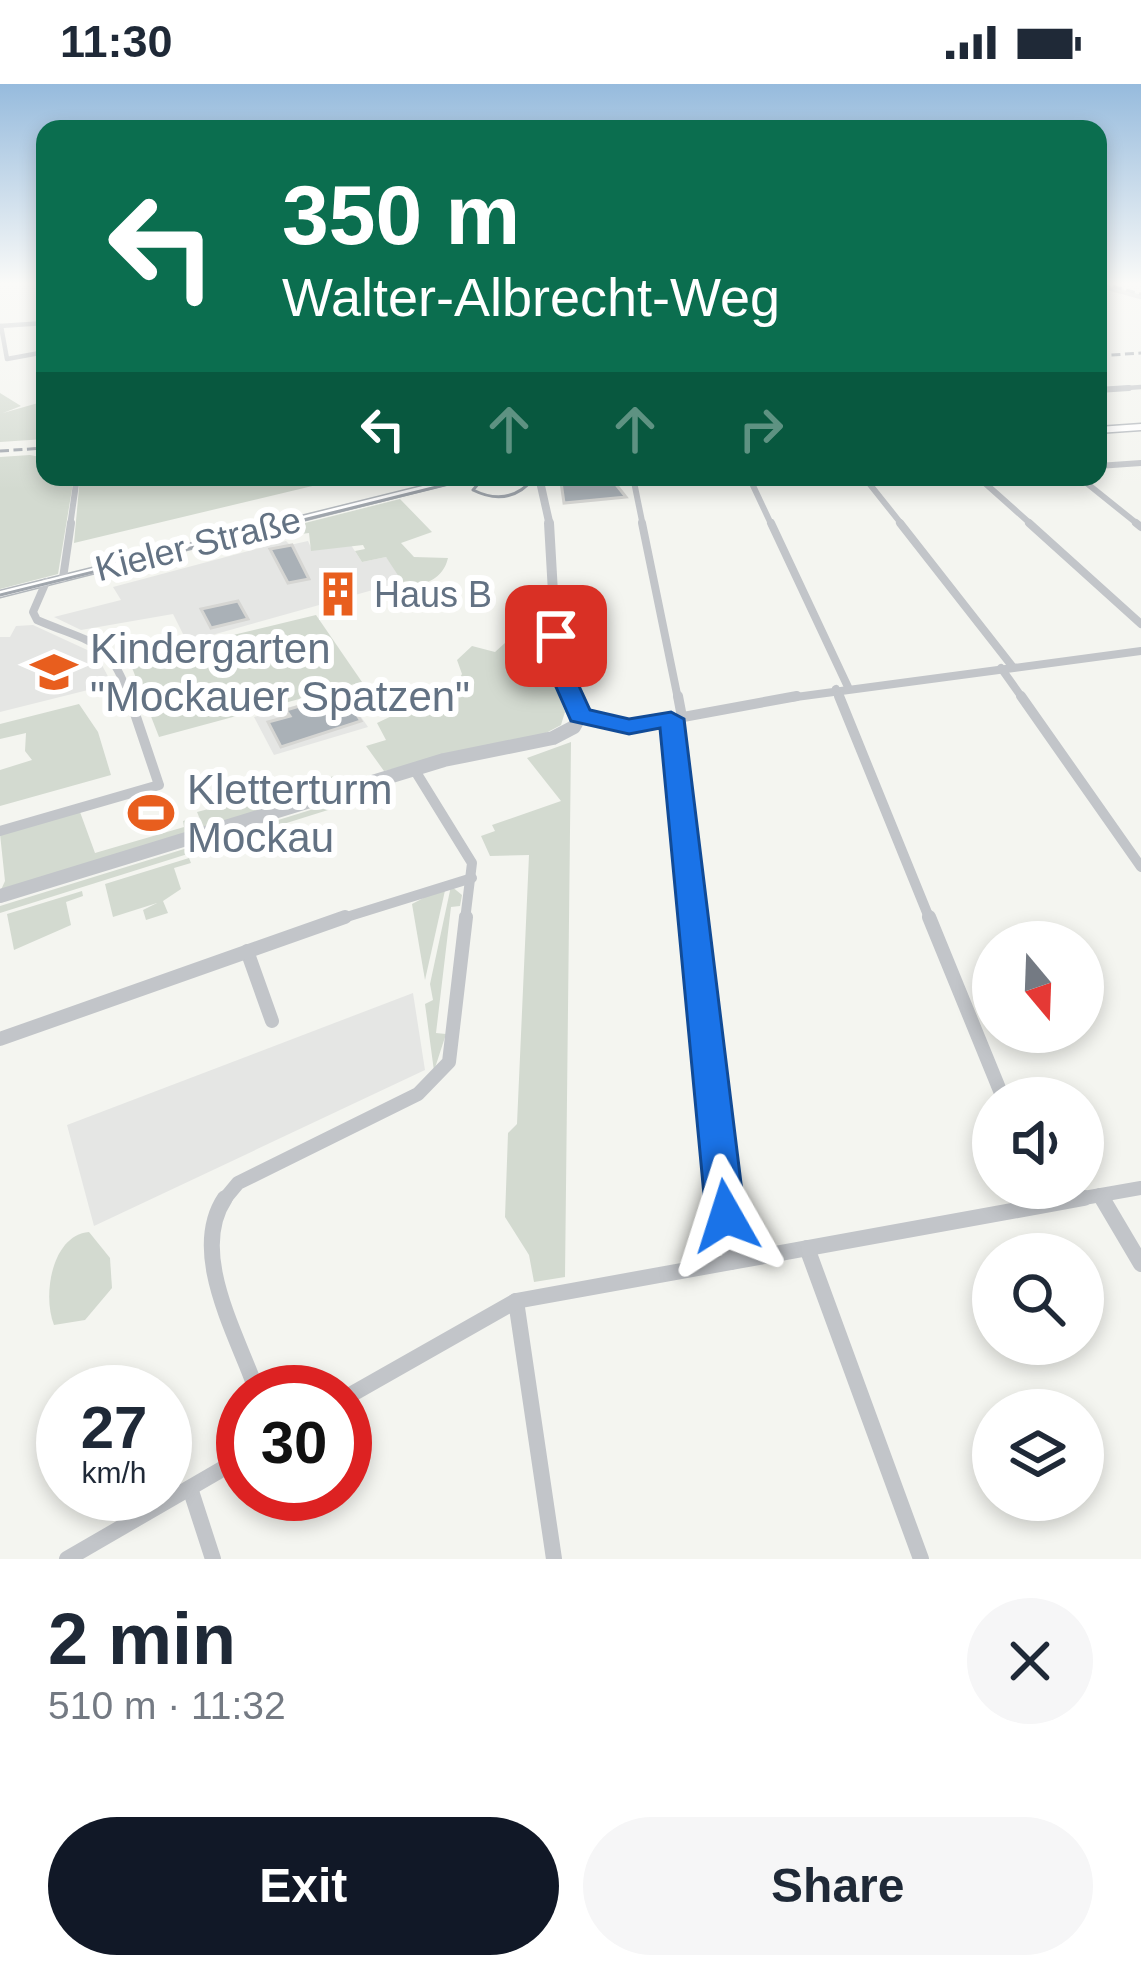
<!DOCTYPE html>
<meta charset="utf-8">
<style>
:root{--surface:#fff;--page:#f6f6f7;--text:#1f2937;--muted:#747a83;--accent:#111827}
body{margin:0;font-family:Arial,sans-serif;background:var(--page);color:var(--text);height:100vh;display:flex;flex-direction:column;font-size:45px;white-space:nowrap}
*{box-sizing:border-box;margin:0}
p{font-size:39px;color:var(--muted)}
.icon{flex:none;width:66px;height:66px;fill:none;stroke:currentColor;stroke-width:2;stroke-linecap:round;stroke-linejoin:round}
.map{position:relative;height:1475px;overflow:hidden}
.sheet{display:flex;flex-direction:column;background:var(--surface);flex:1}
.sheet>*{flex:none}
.banner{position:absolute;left:36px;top:36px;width:1071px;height:366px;border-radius:24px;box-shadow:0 6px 18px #0003;background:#0b6e4f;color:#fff;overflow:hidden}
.needle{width:78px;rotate:161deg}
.fabs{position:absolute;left:972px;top:837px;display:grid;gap:24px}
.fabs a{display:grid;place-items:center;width:132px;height:132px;border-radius:50%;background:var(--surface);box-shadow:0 6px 18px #0003;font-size:60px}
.speed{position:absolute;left:36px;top:1281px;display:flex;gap:24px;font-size:60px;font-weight:700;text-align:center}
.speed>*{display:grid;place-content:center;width:156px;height:156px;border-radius:50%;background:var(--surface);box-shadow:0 6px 18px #0003;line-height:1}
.speed small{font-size:30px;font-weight:400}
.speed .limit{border:18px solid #d22;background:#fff;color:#111}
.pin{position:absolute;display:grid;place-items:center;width:102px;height:102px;color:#fff;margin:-51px;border-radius:24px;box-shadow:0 6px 18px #0006}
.me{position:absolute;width:132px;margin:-66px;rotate:354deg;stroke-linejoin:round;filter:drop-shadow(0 0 9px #0008)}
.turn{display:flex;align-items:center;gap:42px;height:252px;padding:0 48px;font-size:54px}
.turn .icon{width:156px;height:156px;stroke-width:2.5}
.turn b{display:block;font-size:84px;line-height:102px}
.lanes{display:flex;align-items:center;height:114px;padding:0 48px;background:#0003;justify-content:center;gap:60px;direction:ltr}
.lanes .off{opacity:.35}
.round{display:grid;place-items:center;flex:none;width:126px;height:126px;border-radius:63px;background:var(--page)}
.summary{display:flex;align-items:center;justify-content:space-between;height:204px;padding:0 48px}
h1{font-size:72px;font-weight:600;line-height:90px}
.button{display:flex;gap:24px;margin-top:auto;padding:24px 48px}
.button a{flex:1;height:138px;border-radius:72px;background:var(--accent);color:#fff;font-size:48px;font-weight:600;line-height:138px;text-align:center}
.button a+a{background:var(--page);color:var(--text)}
.status{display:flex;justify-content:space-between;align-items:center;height:84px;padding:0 60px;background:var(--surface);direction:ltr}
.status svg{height:33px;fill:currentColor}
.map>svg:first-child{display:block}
</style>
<div class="status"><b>11:30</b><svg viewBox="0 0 49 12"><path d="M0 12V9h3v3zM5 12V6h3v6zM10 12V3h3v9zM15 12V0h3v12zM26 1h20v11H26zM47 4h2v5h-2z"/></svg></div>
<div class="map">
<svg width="1141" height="1475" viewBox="0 0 1141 1475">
<rect width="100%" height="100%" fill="#f4f5f0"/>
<g fill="#e5e6e4">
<path d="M286 457 290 461 308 457 312 466 349 458 362 478 386 473 405 497 187 558 173 530 81 546 54 533 121 516 113 503Z"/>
<path d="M33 541 96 570 112 600 0 628V553H10L16 542Z"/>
<path d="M344 608 368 643 274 671 254 633Z"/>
<path d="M413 909 425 986 94 1142 67 1041Z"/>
</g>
<g fill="#d3dad0">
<path d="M0 309 21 322 3 329 45 317V345L39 352 45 355 0 358Z"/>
<path d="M30 371 45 374V393H74L58 490 0 505V373Z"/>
<path d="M80 393H350L74 459Z"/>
<path d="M400 415 432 448 401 459 414 473 448 474C443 495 426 500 407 505L386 473 362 478 355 467 365 465 363 461 311 467 309 449 301 450 297 441Z"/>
<path d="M316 531 362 598 159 653 129 576Z"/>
<path d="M546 532 548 585 565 628 561 641 544 650 384 687 366 662 386 656 377 639 455 602 462 590 457 576 472 562 495 568 525 541 524 533Z"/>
<path d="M79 620 98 648 111 691 0 722V686L32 676 25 667 26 649 0 655V640Z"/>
<path d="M571 658 565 1193 534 1198 529 1171 505 1133 508 1049 517 1040 529 771 490 772 481 752 495 747 492 741 561 717 527 674Z"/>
<path d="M338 691 345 702 204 745 197 728Z"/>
<path d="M375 706 379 710 0 829V822Z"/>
<path d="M80 728 95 769 184 743 183 737 194 734 199 747 0 808 5 797 0 750Z"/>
<path d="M189 774 191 779 174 784 181 805 163 817 168 829 146 836 143 826 157 819 113 833 105 800Z"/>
<path d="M446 802 425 896 412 820Z"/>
<path d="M451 802 462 811 460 822 451 823 436 949 446 950 434 987 425 920 433 916 430 900Z"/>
<path d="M82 807 83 812 66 818 71 841 14 866 7 830Z"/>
<path d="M89 1148 110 1174 112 1204 85 1236 54 1241C42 1211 52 1151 89 1148Z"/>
</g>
<g fill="#aab1b7" stroke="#d6d6d3" stroke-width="3">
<path d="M610 393 626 413 564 419 561 398Z"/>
<path d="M292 461 309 495 288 499 270 465Z"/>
<path d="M238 517 248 535 211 544 201 525Z"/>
<path d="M334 612 338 619 348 617 361 637 281 663 268 638 290 632 286 626Z"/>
</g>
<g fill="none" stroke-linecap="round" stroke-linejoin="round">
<g stroke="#b2b7bc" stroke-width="3">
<g id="secondary">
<path d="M1141 340V346L1098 349V343Z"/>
<path d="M459 393H475L0 513V507Z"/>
</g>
</g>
<g stroke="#c2c5c9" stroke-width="4.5">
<path d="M1098 201 1141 213"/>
<path d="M0 242 45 239"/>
<path d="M1 242 7 275 45 268"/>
<path d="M1098 306 1141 303"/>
</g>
<g stroke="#c2c5c9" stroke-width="6">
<path d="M1098 306 1129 304"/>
<path d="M1098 382 1141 379"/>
<path d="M633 393 643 442"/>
<path d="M749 393 772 442"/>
<path d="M864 393 903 442"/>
<path d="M978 393 1033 442"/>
<path d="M1079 393 1140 442"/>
<path d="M70 442 77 393"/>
</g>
<g stroke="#c2c5c9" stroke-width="8">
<path d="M642 439 678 615"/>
<path d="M771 439 848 603"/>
<path d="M900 439 1012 582"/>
<path d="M1029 439 1141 540"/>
<path d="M1136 439 1141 443"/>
<path d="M63 494 71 439"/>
<path d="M46 498 33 528 37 536C93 560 109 554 130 615"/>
<path d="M1001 584 1023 615"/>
<path d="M836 605 840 615"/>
<path d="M781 615 1141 567"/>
</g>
<g stroke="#c2c5c9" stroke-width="10">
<path d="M678 612 682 633"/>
<path d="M839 612 930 836"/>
<path d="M1021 612 1141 783"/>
<path d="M580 632 629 643 797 612"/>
<path d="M672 635 694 836"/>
<path d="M414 685 472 779 465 836"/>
<path d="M0 747 159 701 129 612"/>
<path d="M337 836 472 794"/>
</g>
<g stroke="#c2c5c9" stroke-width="14">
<path d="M694 833 724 1117"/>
<path d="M929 833 1003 1014"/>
<path d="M247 867 272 937"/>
<path d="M0 955 345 833"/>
<path d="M1100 1111 1104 1117"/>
<path d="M223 1117 238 1099 418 1010 449 978 466 833"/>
<path d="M1067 1117 1141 1104"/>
</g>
<g stroke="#c2c5c9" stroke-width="16">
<path d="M225 1114C188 1169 238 1252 257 1308"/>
<path d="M724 1114 731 1178"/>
<path d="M1102 1114 1141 1180"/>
<path d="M807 1164 921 1475"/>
<path d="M516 1217 554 1475"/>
<path d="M345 1314 516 1217 1084 1114"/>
<path d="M190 1404 213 1475"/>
<path d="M67 1475 243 1373"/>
</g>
<path stroke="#c2c5c9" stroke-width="8" d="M539 393 550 442"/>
<path stroke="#c2c5c9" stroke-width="10" d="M549 439 557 578 573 615"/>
<path stroke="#c2c5c9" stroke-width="14" d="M0 812 444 676 553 654 574 643 580 632 572 612"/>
<use href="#secondary" fill="#fff" fill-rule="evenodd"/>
<g stroke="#a0a6ad" stroke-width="3">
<path d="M484 393 473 406C497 418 518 414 535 393"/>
<path d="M0 511 477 393"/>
</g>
<g stroke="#a0a6ad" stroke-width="3" stroke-dasharray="9 4.5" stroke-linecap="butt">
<path d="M1100 199 1141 210"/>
<path d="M1098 272 1141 269"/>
<path d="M0 367 45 364"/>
</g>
</g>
<linearGradient id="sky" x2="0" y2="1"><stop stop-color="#96bbdd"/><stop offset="0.49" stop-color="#fafaf8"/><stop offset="1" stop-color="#fafaf8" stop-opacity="0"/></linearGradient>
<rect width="1141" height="406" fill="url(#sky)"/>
<path fill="#1a73e8" stroke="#114b97" stroke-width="3" d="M556 545 567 552 568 578 590 626 629 635 671 628 684 635 745 1132 739 1145 726 1151 712 1145 706 1132 660 644 629 650 571 637 545 578 546 552Z"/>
<defs>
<g id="building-bare" transform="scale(3.6)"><path d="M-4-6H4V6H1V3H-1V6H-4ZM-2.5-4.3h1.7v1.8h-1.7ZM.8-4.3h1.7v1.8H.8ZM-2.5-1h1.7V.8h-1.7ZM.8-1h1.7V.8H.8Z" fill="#e85e1e" stroke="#fff" stroke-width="2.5" paint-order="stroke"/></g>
<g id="school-bare" transform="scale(3.6)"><path d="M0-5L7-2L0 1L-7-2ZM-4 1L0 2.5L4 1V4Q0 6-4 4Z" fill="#e85e1e" stroke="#fff" stroke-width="2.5" paint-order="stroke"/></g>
<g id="stadium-bare" transform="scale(3.6)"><path d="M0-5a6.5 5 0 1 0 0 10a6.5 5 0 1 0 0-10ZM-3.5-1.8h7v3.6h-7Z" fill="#e85e1e" stroke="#fff" stroke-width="2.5" paint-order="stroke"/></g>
</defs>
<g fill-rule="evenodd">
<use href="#building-bare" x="338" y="510"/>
<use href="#school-bare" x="54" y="588"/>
<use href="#stadium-bare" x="151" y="729"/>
</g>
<g text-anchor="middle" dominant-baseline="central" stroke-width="12" stroke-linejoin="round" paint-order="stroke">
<g font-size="36" fill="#637283" stroke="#fff">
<text transform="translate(198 460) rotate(-14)">Kieler Straße</text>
</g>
<g font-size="36" fill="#637283" stroke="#fff" text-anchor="start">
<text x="374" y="510">Haus B</text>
</g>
<g font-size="42" fill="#637283" stroke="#fff" text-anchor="start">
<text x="90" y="564">Kindergarten<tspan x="90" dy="48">"Mockauer Spatzen"</tspan></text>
<text x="187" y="705">Kletterturm<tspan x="187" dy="48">Mockau</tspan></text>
</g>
</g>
</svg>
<div class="fabs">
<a><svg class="needle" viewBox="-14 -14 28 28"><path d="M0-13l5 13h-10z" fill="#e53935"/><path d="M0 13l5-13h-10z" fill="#747a83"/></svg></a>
<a><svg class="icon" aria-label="sound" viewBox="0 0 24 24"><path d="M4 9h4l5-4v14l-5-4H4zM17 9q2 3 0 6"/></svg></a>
<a><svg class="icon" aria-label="search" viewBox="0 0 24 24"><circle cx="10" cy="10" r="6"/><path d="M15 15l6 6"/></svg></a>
<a><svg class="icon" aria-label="layers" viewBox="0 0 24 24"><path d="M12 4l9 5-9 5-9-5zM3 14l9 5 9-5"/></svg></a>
</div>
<div class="speed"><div>27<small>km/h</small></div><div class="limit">30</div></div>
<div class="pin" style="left:556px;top:552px;background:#d93025"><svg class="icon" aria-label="arrive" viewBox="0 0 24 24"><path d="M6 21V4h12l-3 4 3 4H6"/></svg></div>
<svg class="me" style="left:726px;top:1132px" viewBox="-20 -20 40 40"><path d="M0-17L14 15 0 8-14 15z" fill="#1a73e8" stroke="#fff" stroke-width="4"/></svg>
<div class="banner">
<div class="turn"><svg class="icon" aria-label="left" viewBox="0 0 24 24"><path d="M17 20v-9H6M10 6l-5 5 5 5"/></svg><div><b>350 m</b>Walter-Albrecht-Weg</div></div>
<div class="lanes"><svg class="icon" aria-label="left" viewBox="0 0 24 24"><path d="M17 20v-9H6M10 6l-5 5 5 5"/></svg><svg class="icon off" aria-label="ahead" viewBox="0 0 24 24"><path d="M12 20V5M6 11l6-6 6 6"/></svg><svg class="icon off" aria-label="ahead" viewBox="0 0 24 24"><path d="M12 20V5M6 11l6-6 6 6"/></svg><svg class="icon off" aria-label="right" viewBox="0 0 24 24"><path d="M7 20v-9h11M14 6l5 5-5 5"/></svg></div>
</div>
</div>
<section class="sheet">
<div class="summary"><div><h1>2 min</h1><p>510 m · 11:32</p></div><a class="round"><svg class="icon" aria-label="close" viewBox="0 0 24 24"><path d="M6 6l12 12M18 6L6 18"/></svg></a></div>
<div class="button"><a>Exit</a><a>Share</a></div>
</section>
